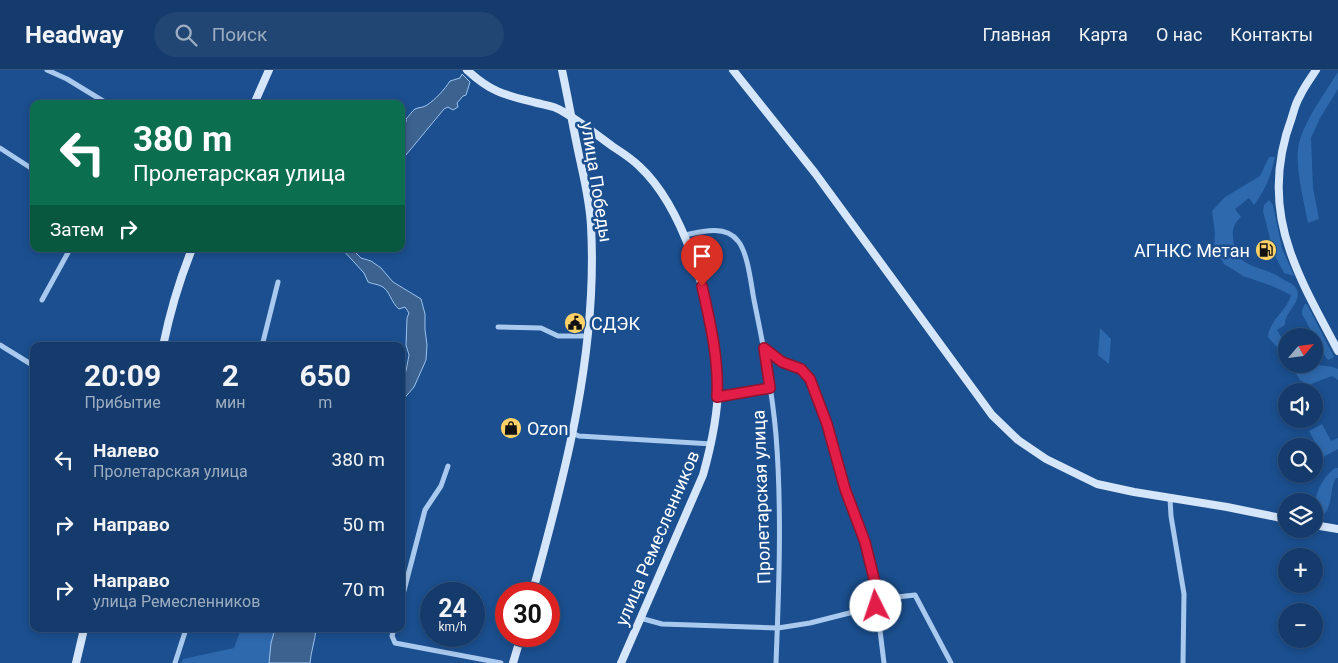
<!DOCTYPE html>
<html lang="ru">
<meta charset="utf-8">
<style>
:root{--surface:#143b6b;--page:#214673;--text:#f1f3f6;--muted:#9dadc1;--line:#33557e}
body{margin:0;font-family:Roboto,sans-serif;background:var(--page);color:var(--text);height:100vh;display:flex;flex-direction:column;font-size:19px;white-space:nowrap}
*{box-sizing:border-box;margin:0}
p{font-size:16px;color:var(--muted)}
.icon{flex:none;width:28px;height:28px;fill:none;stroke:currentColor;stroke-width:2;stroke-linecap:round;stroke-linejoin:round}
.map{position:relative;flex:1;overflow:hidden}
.sheet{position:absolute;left:30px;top:272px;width:375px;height:290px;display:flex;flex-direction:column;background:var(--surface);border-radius:10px;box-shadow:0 2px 8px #0003,0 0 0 1px var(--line)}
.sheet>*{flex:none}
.guide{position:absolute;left:30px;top:30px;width:375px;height:152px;border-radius:10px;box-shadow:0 2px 8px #0003,0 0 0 1px var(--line);background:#0b6e4f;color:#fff;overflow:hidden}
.needle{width:32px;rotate:62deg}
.controls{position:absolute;left:1278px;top:258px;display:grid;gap:10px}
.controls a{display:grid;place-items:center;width:45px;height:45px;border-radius:50%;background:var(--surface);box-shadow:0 2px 8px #0003,0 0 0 1px var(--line);font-size:25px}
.speed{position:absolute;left:420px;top:512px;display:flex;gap:10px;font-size:25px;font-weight:700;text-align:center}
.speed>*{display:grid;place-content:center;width:65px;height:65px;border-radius:50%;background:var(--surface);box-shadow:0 2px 8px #0003,0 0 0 1px var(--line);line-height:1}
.speed small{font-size:12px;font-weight:400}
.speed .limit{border:8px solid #d22;background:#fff;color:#111}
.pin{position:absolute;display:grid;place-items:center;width:42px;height:42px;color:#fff;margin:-51px -21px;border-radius:50% 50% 50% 0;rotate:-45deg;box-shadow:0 0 5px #0007}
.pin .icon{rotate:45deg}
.me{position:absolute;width:55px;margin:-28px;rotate:356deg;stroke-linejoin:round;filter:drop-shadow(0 0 4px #0008)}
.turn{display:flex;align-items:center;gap:18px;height:105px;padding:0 20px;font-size:22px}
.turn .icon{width:65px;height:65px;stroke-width:2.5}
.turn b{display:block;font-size:35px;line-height:42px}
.then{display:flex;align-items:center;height:48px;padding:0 20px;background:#0003;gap:10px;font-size:19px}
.eta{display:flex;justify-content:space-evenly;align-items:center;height:85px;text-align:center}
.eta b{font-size:30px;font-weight:700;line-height:35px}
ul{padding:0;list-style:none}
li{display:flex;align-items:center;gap:15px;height:65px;padding:0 20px}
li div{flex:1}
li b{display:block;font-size:19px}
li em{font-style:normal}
header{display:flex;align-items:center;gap:30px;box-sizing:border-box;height:70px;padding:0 25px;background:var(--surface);border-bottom:1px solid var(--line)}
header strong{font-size:24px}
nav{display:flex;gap:28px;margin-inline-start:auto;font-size:18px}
.search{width:350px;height:45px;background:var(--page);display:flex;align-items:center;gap:12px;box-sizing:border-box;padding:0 18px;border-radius:28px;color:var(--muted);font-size:19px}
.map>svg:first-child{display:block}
</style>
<header>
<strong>Headway</strong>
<div class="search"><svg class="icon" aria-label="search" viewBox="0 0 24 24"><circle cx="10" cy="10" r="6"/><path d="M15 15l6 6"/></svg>Поиск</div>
<nav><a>Главная</a><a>Карта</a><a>О нас</a><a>Контакты</a></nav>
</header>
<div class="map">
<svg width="1338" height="593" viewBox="0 0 1338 593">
<rect width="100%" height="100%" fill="#1b4f8f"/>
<g fill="#2e69ad">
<path d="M1338 2V19L1320 48 1311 68 1313 118 1319 149 1308 153C1304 130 1294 95 1299 73 1305 50 1325 23 1338 2Z"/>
<path d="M1269 87H1275C1271 105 1266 119 1254 135L1249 128 1235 139 1241 147C1235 152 1232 159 1233 167 1233 174 1237 184 1241 189 1248 196 1263 199 1272 203 1277 205 1281 208 1286 211 1291 213 1295 215 1297 220 1302 233 1284 242 1285 255L1277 260 1285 273H1286V288L1268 267C1269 250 1287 241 1291 225L1272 216 1243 206 1224 194 1214 178 1215 163 1212 141 1225 127 1260 106Z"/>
<path d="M1269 130 1273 135 1282 178 1294 206 1284 203 1274 184 1263 141 1264 135Z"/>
<path d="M1305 234H1307L1334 287 1328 290 1326 288 1302 244V240Z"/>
<path d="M1100 258 1111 269 1109 294 1098 285Z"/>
<path d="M1290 294C1299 294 1332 295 1338 299V310L1332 306 1308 315 1300 310Z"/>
<path d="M1322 354 1331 371 1338 368V379L1323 387 1309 361Z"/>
<path d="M1335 398H1338V408H1336C1328 420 1335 447 1314 448 1314 427 1318 412 1335 398Z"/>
<path d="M241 559H275L271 573 269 593H181L183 589 234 578Z"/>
</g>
<g fill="#3c6290" stroke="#9cc4f0">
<path d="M462 4 470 12 466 25 463 26 457 33 458 37 453 40 448 37 444 39 401 91V56L406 52V49C409 46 412 41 415 39 419 37 423 38 427 35 436 29 444 20 450 11L460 8Z"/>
<path d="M342 179H352L361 188 371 191 381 198 393 212 421 229 425 244V260L427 275 426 290 414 317 401 332V312L406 301 409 285 406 275 407 248 409 243 405 237 399 239C391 233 390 220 381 216 377 214 372 214 368 212L364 203Z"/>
<path d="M275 559H316C315 571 311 581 310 593H269L271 573Z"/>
</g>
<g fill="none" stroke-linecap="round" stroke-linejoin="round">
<g stroke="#a9c9ee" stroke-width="5">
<path d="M47 0 67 9 108 34"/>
<path d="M0 78 34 100"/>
<path d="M685 165C703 161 726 155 738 171 748 183 751 214 754 230 763 274 772 319 776 365 782 440 779 517 776 593"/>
<path d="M42 230 70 179"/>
<path d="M498 257 541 258 558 266H588"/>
<path d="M0 275 34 296"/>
<path d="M262 276 278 212"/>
<path d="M764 278 781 292 801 299 809 309 827 353 845 419 865 472 879 529 877 536 884 593"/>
<path d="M717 327 770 318"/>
<path d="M572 363 579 366 712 374"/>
<path d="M1170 428 1171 446 1184 524 1183 593"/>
<path d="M879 529 915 525 951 593"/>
<path d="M401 532 425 440 441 416 448 396"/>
<path d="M640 548 662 554 778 558 810 553 877 536"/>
<path d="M394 559 392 566 395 573 501 593"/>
<path d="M175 593 186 559"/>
</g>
<g stroke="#d6e6fa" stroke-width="8">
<path d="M467 0C492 23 505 25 537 33 545 35 555 36 562 41 579 51 596 64 612 76 621 82 631 88 639 96 687 140 715 245 718 308 719 341 712 373 703 405L621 593"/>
<path d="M733 0 815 103 992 345 1018 370 1046 389 1097 414 1134 422 1227 437 1286 449"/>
<path d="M1316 0C1311 8 1304 17 1300 26 1296 32 1294 40 1292 47 1275 92 1274 136 1290 181 1302 216 1321 248 1338 281"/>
<path d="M254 34 269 0"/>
<path d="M163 276C170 242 179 211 192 179"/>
<path d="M1314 455 1338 459"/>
<path d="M532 524C565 405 598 281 591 156 590 132 584 108 579 85 573 57 568 28 562 0"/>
<path d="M76 593 84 559"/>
<path d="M513 593 521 566"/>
</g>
</g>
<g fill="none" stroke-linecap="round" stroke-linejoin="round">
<g stroke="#92132f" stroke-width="12">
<path id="route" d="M702 216C710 252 719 289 717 327L770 318 764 278 782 292 801 299 810 309 827 354 845 419 865 472 879 529 876 536"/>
</g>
<use href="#route" stroke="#e11d48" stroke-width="9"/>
</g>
<defs>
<g id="fuel-disc" transform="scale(1.125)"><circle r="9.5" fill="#ffd166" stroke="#1b4f8f"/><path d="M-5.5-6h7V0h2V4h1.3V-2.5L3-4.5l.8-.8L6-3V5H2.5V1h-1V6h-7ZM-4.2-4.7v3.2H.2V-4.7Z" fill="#111"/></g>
<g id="civic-disc" transform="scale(1.125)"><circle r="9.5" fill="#ffd166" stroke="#1b4f8f"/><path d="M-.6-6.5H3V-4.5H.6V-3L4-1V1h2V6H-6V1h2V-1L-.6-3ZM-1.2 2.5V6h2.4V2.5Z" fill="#111"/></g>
<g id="shop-disc" transform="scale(1.125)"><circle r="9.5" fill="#ffd166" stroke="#1b4f8f"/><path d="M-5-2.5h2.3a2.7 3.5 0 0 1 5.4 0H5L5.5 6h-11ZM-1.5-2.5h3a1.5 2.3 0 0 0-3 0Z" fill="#111"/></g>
</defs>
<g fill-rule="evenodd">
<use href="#fuel-disc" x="1266" y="180"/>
<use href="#civic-disc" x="575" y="253"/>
<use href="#shop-disc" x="511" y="358"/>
</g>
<g text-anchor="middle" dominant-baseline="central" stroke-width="5" stroke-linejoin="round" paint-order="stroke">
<g font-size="18" fill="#fff" stroke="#1b4f8f">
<text transform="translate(597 112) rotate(81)">улица Победы</text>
<text transform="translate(761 427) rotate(-92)">Пролетарская улица</text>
<text transform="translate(657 468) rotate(-67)">улица Ремесленников</text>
</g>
<g font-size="18" fill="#fff" stroke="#1b4f8f" text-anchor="start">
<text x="1250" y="180" text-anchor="end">АГНКС Метан</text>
<text x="591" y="253">СДЭК</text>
<text x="527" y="358">Ozon</text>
</g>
</g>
</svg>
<div class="controls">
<a><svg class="needle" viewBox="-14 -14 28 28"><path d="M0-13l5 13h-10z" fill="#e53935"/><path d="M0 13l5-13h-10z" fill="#9dadc1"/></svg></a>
<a><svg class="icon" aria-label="sound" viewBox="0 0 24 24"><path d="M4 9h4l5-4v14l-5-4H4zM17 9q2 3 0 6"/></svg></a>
<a><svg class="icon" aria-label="search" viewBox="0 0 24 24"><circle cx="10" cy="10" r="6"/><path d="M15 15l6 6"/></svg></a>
<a><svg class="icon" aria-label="layers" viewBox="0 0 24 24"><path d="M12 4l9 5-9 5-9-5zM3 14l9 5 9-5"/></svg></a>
<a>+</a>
<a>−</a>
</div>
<div class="speed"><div>24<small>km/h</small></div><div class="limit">30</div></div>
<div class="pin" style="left:702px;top:216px;background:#d93025"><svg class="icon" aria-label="arrive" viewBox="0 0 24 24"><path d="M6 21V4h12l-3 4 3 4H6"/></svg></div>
<svg class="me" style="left:876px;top:536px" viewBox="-20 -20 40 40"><circle r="19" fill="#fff"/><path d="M0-13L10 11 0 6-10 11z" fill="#e11d48"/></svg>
<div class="guide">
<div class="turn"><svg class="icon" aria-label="left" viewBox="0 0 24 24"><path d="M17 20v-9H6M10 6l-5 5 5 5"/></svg><div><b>380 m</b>Пролетарская улица</div></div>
<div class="then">Затем<svg class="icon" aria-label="right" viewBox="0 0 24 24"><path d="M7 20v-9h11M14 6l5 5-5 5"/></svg></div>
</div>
<section class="sheet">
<div class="eta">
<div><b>20:09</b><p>Прибытие</p></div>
<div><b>2</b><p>мин</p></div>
<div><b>650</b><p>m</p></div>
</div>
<ul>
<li><svg class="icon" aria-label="left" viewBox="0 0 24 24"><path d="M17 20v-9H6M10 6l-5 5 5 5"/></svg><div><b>Налево</b><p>Пролетарская улица</p></div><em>380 m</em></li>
<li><svg class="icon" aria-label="right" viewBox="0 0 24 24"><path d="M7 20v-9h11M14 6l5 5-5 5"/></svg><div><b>Направо</b></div><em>50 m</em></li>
<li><svg class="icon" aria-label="right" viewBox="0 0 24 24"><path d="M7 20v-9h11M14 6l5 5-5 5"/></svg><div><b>Направо</b><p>улица Ремесленников</p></div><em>70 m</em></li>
</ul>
</section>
</div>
